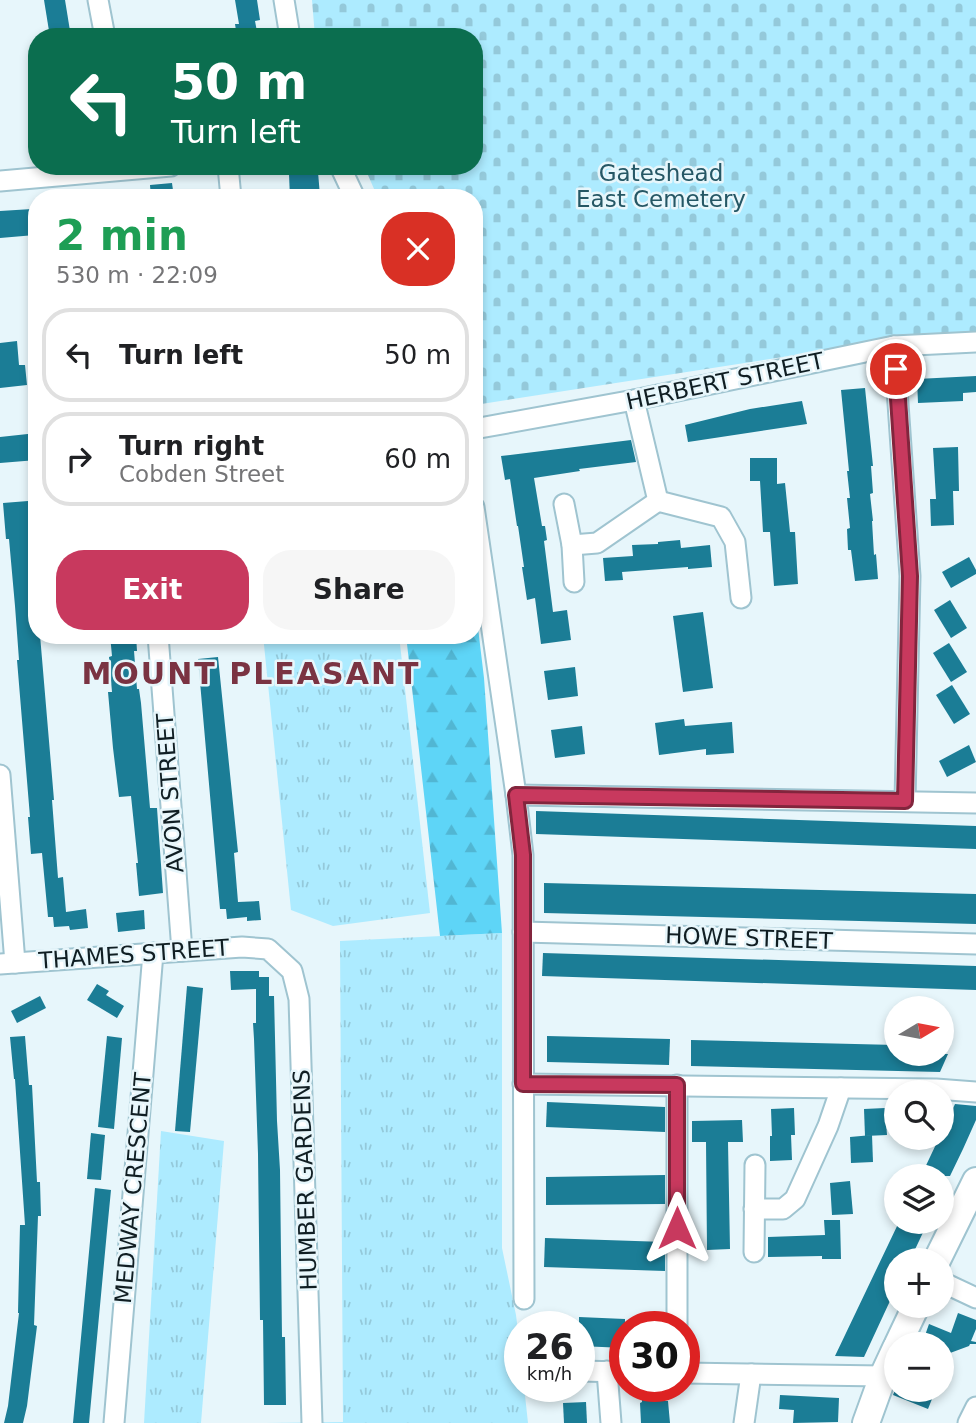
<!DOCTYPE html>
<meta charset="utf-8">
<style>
:root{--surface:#fff;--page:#f6f6f6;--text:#202124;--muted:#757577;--line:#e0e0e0;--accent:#c8395e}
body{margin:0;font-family:"DejaVu Sans",sans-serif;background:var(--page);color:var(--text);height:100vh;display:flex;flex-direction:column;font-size:26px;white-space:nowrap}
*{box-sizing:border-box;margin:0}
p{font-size:23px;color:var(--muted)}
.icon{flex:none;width:38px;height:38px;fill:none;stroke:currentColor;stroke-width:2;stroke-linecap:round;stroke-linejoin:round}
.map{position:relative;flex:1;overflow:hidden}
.details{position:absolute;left:28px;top:189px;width:455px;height:455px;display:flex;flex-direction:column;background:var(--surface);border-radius:28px;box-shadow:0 4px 10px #0003}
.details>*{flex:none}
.guide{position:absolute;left:28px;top:28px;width:455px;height:147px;border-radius:28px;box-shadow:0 4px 10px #0003;background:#0b6e4f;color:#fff;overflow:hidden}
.needle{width:46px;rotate:80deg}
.fabs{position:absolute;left:884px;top:996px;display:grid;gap:14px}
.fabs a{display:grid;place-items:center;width:70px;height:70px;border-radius:50%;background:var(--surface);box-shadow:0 4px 10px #0003;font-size:35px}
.speed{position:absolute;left:504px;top:1311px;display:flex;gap:14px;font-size:35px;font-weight:700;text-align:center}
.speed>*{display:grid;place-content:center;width:91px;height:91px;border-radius:50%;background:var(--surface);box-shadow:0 4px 10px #0003;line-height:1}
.speed small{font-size:18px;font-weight:400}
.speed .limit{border:10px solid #d22;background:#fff;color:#111}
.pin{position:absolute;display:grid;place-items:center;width:60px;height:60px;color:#fff;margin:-30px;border:4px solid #fff;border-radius:50%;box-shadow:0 2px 7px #0007}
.me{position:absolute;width:77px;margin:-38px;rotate:0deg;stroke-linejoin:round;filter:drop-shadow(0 0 5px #0008)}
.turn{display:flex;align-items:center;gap:24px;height:147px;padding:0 28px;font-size:32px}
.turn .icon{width:91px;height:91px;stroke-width:2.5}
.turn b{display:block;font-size:49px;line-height:60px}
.round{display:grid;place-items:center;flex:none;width:74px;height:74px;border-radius:28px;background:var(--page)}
.summary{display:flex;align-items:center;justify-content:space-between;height:119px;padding:0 28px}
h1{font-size:42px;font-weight:600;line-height:52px;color:#1e9e55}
.cta{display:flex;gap:14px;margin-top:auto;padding:14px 28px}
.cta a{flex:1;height:80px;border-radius:28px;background:var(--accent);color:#fff;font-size:28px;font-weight:600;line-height:80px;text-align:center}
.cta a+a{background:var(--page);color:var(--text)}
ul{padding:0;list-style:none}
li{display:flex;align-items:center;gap:21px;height:94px;margin:0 14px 10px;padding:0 14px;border:4px solid var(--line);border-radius:28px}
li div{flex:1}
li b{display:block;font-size:26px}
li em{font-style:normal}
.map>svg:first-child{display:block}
</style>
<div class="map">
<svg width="976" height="1423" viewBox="0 0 976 1423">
<defs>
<pattern id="grass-tufts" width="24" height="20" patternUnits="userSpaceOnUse" patternTransform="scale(1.75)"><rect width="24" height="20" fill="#adebff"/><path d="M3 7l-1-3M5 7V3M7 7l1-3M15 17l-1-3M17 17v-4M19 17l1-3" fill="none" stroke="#94c9da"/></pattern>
<pattern id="forest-firs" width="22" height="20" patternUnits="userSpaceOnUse" patternTransform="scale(1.75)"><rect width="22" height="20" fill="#5ed5f7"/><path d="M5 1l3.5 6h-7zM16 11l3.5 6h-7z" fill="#51b6d3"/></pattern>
<pattern id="cemetery-stones" width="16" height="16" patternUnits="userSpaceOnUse" patternTransform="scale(1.75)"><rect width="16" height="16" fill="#adebff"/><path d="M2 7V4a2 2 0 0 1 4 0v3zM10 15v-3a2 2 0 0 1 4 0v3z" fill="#94c9da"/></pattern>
</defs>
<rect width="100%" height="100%" fill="#e7f6fb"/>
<g fill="url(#grass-tufts)">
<path d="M263 635H399L430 913 333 926 291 910Z"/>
<path d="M502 933V1248L516 1315 520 1347V1386H524L528 1423H265L343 1422 340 941Z"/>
<path d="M161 1131 224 1141 201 1423H144Z"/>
</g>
<path fill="url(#forest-firs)" d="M474 594 484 678 502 933 440 936 406 635H474Z"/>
<path fill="url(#cemetery-stones)" d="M312 0H976V336L899 339 475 405 474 198H378L364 166H474V37H315Z"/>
<g fill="#1b7d96">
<path d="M44 0H65L71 37H50Z"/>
<path d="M235 0H257L260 20 255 21 258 37H237L235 24H239Z"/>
<path d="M318 172 320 196 290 198 289 174Z"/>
<path d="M172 183 174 198H151L150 185Z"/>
<path d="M32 209 35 235 0 238V211Z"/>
<path d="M17 341 19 365H25L27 385 0 388V343Z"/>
<path d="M976 376V392L963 393V401L918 403 917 379Z"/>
<path d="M865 388 873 466H871L873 493 870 494 873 521H872L874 555 876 554 878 579 855 581 851 550H848L847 529 850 528 847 498H850L847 471H849L841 390Z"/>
<path d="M802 401 807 424 688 442 685 425 750 409Z"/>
<path d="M37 433V460L0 463V437Z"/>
<path d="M631 440 636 462 579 469 580 471 534 478 542 526H545L547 540 544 541 553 612 567 610 571 640 541 644 535 598 527 600 522 567H524L518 526H517L510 479 505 480 501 456Z"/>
<path d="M958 447 959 491H953L954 525 931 526 930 499H936L933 448Z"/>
<path d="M750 458H777V484L785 483 790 532H795L798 584 774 586 770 532H763L760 481H750Z"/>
<path d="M28 501 32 550H35L37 573V635H40L54 800H52L58 878 63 877 66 912 86 909 88 928 70 930 69 926 54 927 53 917H48L42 853 31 854 28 817H30L17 660H19L15 606 9 539H6L3 503Z"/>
<path d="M680 540 681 548 710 545 712 567 688 569V567L622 572 623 580 605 581 603 558 633 556 632 545 658 544V542Z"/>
<path d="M969 557 976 570V574L951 588 942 572Z"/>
<path d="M950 600 967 628 951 638 934 610Z"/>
<path d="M703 612 713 688 683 692 673 616Z"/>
<path d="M110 635H136L137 651H134L137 689H139L141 703 150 808H157L163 893 139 896 136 863H138L131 796 119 797 113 748 108 692H112L109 657 112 656Z"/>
<path d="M949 643 967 672 951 682 933 653Z"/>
<path d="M218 657 238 852 234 853 238 902 259 901 261 920 247 921V917L227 919 226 909H220L198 659Z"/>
<path d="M575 667 578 696 548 700 544 671Z"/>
<path d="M952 685 970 714 954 724 936 695Z"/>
<path d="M684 719 685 726 732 722 734 753 706 755V749L659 755 655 723Z"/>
<path d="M582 726 585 754 555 758 551 730Z"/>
<path d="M969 745 976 762 947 777 939 761Z"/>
<path d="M536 811 976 826V849L536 834Z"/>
<path d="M544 883 976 894V924L544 913Z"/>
<path d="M144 910 145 929 118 932 116 913Z"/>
<path d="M543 953 976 966V990L542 976Z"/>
<path d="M230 971H259V977H269V996H274L277 1121 280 1170 282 1337H285L286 1405H264L263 1320H260L258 1154 254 1039 253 1023H256V989L231 990Z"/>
<path d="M97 984 109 991 106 995 124 1006 117 1018 87 1000Z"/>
<path d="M187 986 203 988 190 1132 175 1131Z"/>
<path d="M40 996 46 1008 17 1023 11 1011Z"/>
<path d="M25 1036 29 1085H32L37 1182H40L41 1216H38L34 1325 37 1326 27 1406 23 1423H4L8 1406 19 1313H18L20 1225H25L15 1079H14L10 1037Z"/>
<path d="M107 1036 122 1038 114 1129 98 1127Z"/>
<path d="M547 1036 670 1039 669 1065 547 1062Z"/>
<path d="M691 1040 896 1045V1054H948L940 1072 691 1066Z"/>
<path d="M547 1102 665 1107V1132L546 1127Z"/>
<path d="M955 1104 976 1106V1120L963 1149 950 1176H921L939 1138H942V1133Z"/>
<path d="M794 1108 795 1135H791L792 1160 770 1161V1136H772L771 1109Z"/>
<path d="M885 1108 887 1135 865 1136 864 1109Z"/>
<path d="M742 1120 743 1142H728L730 1249 707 1250 706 1142H692V1121Z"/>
<path d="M91 1133 105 1135 101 1180 87 1179Z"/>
<path d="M872 1135 873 1162 851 1163 850 1137Z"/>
<path d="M665 1175V1204L546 1205V1177Z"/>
<path d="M850 1181 853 1214 832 1215 830 1183Z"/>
<path d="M95 1188 111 1190 107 1231 89 1423H73Z"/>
<path d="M824 1220H840L841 1259H822V1256L768 1257V1237L825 1235Z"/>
<path d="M899 1222H928L910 1260H896V1288L864 1357 835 1356Z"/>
<path d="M545 1238 665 1242V1271L544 1267Z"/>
<path d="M958 1313 976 1320V1329L971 1341 976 1342V1344H970L969 1346 942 1356V1344H922L929 1324 951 1333Z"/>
<path d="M579 1317 625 1319V1348L579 1346Z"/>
<path d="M895 1390H925L934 1394 928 1409 893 1395Z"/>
<path d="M664 1393 665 1401H668L670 1423H641L640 1403 642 1402V1395Z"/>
<path d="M780 1395 839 1398 838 1422 793 1423 794 1410 779 1409Z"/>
<path d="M586 1402 587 1423H564L563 1403Z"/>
</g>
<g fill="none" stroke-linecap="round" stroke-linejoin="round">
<g stroke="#9fc4d0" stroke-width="23">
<g id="minor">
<path d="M98 0 105 37"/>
<path d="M284 0 290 37"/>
<path d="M228 166 231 198"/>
<path d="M340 166 355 198"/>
<path d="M0 181 171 166"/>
<path d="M894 346 910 576 905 801"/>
<path d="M474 429 634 400 894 346 976 342"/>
<path d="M658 501 721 517 735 542 741 598"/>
<path d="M564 504 572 545 574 582"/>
<path d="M474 507 516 795 523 855 524 1299"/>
<path d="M572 545 597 543 658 501 634 400"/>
<path d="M158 635 182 951"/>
<path d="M0 775 15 963"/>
<path d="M516 795 976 803"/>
<path d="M523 932 976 944"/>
<path d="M0 964 242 947 268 949 292 971 299 999 312 1423"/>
<path d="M523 1084 936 1089 976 1092"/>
<path d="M677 1085V1326"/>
<path d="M754 1209H783L795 1199 828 1126 841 1088"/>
<path d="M754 1252 755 1165"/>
<path d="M942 1282 976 1298"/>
<path d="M579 1371 625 1372"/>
<path d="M607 1371 611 1423"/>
<path d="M684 1373 883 1376"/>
<path d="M114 1423 153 953"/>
<path d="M744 1423 751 1374"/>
<path d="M968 1423 976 1407"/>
</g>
</g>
<g stroke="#9fc4d0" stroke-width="30">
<g id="secondary">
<path d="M937 1260 976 1181"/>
<path d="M898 1344 916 1306"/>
<path d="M866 1423 883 1376 896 1348"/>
</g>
</g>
<use href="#minor" stroke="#fff" stroke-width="19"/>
<use href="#secondary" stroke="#fff" stroke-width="26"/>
</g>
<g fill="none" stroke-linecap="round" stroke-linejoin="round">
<g stroke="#82253d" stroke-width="18">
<path id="route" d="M677 1228V1085L523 1084V855L516 795 905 801 910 576 896 369"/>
</g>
<use href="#route" stroke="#c8395e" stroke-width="12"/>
</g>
<g text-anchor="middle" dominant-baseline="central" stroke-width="5" stroke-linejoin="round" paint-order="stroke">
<g font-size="23" fill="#255765" stroke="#e7f6fb">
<text x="661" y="173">Gateshead<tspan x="661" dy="26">East Cemetery</tspan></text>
</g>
<g font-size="23" fill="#101e23" stroke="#e7f6fb">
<text transform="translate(725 381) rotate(-12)">HERBERT STREET</text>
<text transform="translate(170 793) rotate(-94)">AVON STREET</text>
<text transform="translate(749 938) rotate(2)">HOWE STREET</text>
<text transform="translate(134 954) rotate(-4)">THAMES STREET</text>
<text transform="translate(305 1180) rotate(-92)">HUMBER GARDENS</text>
<text transform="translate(133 1188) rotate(-85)">MEDWAY CRESCENT</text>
</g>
<g font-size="30" font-weight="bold" letter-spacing="2" fill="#7a3342" stroke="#e7f6fb">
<text x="251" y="673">MOUNT PLEASANT</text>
</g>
</g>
</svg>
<div class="fabs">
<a><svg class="needle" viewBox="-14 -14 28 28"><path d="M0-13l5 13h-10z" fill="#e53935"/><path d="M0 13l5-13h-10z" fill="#757577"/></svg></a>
<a><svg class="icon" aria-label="search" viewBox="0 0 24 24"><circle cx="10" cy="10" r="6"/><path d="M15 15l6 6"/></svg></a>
<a><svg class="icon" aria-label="layers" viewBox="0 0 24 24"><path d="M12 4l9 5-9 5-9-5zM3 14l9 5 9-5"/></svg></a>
<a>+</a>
<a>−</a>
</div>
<div class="speed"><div>26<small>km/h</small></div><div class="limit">30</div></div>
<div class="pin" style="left:896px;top:369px;background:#d93025"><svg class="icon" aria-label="arrive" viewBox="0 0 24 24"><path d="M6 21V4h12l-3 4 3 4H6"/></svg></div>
<svg class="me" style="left:677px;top:1228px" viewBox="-20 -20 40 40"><path d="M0-17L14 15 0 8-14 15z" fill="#c8395e" stroke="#fff" stroke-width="4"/></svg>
<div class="guide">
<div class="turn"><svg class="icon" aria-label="left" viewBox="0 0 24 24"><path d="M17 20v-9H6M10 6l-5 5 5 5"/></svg><div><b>50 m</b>Turn left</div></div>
</div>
<section class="details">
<div class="summary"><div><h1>2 min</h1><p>530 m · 22:09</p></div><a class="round" style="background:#d93025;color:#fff"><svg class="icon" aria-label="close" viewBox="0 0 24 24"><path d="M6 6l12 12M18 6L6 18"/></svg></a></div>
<ul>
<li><svg class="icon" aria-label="left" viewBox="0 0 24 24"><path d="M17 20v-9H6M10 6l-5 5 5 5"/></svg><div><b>Turn left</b></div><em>50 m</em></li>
<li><svg class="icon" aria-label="right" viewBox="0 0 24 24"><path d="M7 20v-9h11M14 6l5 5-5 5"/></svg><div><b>Turn right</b><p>Cobden Street</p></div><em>60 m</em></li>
</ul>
<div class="cta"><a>Exit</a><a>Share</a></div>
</section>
</div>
